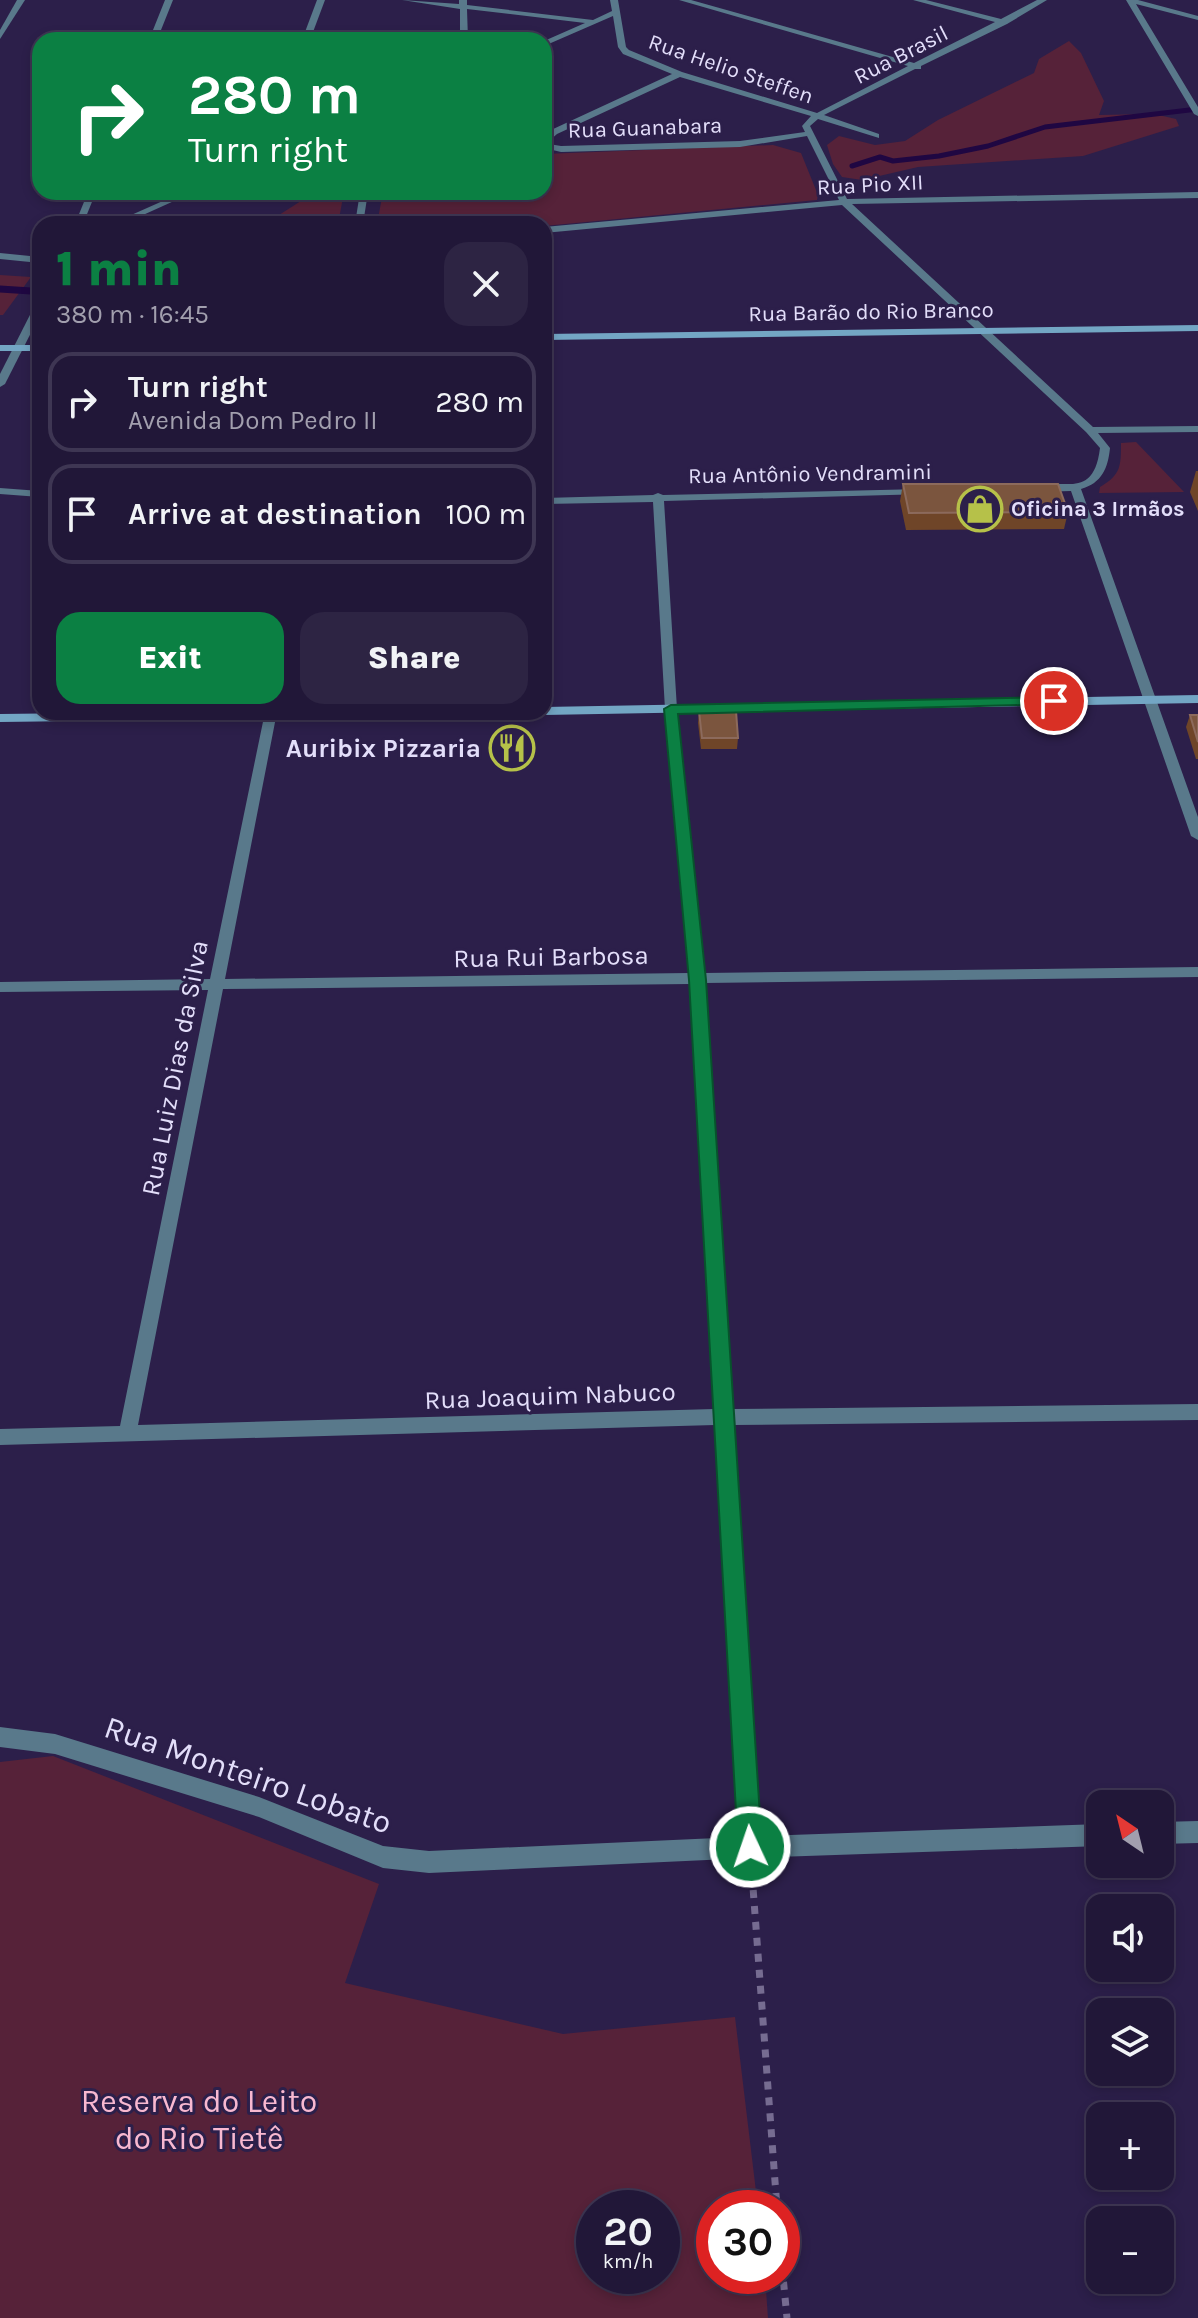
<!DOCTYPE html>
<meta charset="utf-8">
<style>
:root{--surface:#211738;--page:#2d2443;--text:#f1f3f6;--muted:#a29fae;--line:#3e3653;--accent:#0b8043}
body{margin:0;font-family:Karla,sans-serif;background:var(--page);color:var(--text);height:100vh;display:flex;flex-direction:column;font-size:30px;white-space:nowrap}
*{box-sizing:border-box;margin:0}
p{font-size:26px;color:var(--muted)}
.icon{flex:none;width:44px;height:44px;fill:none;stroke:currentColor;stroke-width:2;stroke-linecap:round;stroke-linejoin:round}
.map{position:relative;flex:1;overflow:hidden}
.sheet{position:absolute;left:32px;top:216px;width:520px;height:504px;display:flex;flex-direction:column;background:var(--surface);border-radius:24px;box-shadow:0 4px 12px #0003,0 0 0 2px var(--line)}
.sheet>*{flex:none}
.guide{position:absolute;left:32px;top:32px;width:520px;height:168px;border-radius:24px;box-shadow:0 4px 12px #0003,0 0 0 2px var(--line);background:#0b8043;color:#fff;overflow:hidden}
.needle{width:52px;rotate:325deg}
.controls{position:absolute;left:1086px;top:1790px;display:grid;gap:16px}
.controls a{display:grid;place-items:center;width:88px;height:88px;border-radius:16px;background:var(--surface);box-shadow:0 4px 12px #0003,0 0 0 2px var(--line);font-size:40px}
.speed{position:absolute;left:576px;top:2190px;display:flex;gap:16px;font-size:40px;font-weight:700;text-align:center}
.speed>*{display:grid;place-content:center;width:104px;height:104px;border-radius:50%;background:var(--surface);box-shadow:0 4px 12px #0003,0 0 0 2px var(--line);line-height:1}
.speed small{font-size:20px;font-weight:400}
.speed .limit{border:12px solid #d22;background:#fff;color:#111}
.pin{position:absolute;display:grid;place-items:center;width:68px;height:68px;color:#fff;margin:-34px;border:4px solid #fff;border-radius:50%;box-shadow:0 2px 8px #0007}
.me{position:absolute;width:88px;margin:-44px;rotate:357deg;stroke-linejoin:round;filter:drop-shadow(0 0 6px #0008)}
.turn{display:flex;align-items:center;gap:28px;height:168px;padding:0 24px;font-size:36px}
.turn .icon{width:104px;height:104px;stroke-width:2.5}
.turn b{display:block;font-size:56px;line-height:68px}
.round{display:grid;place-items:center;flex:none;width:84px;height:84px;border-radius:24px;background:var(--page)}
.overview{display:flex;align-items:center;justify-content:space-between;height:136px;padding:0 24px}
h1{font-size:48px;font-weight:800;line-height:60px;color:var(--accent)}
.cta{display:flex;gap:16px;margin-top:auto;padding:16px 24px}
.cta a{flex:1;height:92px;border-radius:24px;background:var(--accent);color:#fff;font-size:32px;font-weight:800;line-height:92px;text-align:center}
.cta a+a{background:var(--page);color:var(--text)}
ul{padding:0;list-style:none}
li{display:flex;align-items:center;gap:24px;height:100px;margin:0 16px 12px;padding:0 8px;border:4px solid var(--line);border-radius:24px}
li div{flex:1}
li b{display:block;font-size:30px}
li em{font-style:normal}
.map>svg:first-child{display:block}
</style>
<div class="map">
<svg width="1198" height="2318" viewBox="0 0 1198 2318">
<rect width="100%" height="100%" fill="#2c1f4a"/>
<g fill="#562239" fill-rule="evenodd">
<path d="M1069 41 1081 53 1104 101 1099 115 1154 114 1176 119 1179 126 1083 156 918 167 862 180 842 177 833 164 827 145 839 136 875 145 905 141 938 120 1034 73 1039 59Z"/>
<path d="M773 145 801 153 818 195 817 200 544 226 377 224 383 192H544V154Z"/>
<path d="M315 192H344L338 224H265Z"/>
<path d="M0 275 31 277 3 315H0Z"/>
<path d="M1136 442 1184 492 1099 493 1100 487C1121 475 1121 466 1121 443Z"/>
<path d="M53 1756 379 1884 345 1983 563 2034 735 2017 758 2208H714V2276H765L768 2318H0V1762ZM662 2208V2276H594V2208Z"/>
</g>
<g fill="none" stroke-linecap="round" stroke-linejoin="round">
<path stroke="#1f0742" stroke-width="5" d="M852 166 880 157 893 161 939 156 988 146 1045 127 1198 109"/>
<path stroke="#1f0742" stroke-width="7" d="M0 289 31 291"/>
<g stroke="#766c91" stroke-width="7" stroke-dasharray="8 8" stroke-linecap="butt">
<path d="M752 1874 777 2208"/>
<path d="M782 2266 787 2318"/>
</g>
<g fill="#59798b" fill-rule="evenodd">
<path d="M17 0H25L0 39V30Z"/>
<path d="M165 0H173L157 40H149Z"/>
<path d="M317 0H325L310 40H302Z"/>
<path d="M402 0 459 4V0H467V5L593 20 612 11 610 0H618L626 47 629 50 682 72 817 113 908 66 679 0H691L914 63 995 22 913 0H926L1001 19 1037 0H1047L1007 24 921 66V69H915L824 115 879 134V138L818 119 810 126 847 199 1198 192V198L852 204 1093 427 1198 426V432L1098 433 1110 448C1108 468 1102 483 1081 489L1198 817V840L1191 836 1071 491 1037 492 1032 489C1058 473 1093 505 1100 448L1086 432 842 205 544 233V227L839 200 807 136 740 147 561 152 544 148V137L551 130 672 74 623 54 618 47 613 16 544 46V41L585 23 467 9 468 40H460V9ZM680 77 811 116 802 126 805 132 740 141 561 146 549 144V141L557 134Z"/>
<path d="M1126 0H1138L1198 16V20L1136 4 1198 107V116L1194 114Z"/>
<path d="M88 192H96L83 224H75Z"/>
<path d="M183 192H194L123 224H111Z"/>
<path d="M360 192H368L363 224H355Z"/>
<path d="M0 253 40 257V263L0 259Z"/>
<path d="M40 302V315L5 384 0 387V374L35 305Z"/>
<path d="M0 488 40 491V497L0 494Z"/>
<path d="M922 489 927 492 926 494 664 501 677 709 704 973 1198 967V977L705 983 732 1409 1198 1404V1420L733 1425 760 1836 1100 1824V1846L750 1858 429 1873 383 1868 259 1817 55 1754 0 1747V1727L55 1734 259 1797 383 1846 429 1851 739 1837 715 1425 0 1445V1429L120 1426 208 990 0 992V982L210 979 265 712H277L225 979 689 973 665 709 653 502 544 504V498L653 495 658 493 663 495ZM690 984 714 1409 138 1425 223 989Z"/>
<path d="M1198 1821V1843L1160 1844V1822Z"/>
</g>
<g fill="#73a6c4" fill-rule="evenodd">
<path d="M1198 325V331L544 340V334Z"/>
<rect x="0" y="345" width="40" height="6"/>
<path d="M1198 695V703L544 715 538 712H544V707Z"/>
<path d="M164 712H473L467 716 0 722V714Z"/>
</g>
</g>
<g fill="#6f4528">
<path d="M1196 471H1198V511L1190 492Z"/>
<path d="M903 484 1068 512 1064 529 906 530 900 501Z"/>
<path d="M699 711 738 738 737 749H701L698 723Z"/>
<path d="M1190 715H1198V759H1196L1186 727Z"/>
</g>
<g fill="#7b553e" stroke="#8c6a5c" stroke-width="2">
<path d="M903 484H1058L1068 512 909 513Z"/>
<path d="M699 711H736L738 738H702Z"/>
<path d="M1190 715H1198V742Z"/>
</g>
<path fill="#0b8043" stroke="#07532c" stroke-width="2" d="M1054 697 1061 701 1059 704 678 714 706 980 762 1847 759 1855 750 1859 742 1855 738 1847 689 980 664 709 671 705Z"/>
<defs>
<g id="shop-ring" transform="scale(2.3)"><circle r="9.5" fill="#2c1f4a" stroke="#b6c149" stroke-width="1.5"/><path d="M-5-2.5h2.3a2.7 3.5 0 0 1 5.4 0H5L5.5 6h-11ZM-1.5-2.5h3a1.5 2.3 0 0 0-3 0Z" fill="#b6c149"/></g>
<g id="restaurant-ring" transform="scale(2.3)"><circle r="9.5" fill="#2c1f4a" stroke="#b6c149" stroke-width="1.5"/><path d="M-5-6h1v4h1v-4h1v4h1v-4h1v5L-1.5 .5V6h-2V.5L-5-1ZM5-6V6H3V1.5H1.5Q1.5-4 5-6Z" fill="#b6c149"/></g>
</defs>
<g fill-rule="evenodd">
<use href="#shop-ring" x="980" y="509"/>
<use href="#restaurant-ring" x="512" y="748"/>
</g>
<g text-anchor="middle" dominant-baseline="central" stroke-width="6" stroke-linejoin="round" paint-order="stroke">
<g font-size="22" fill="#e3defa" stroke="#2c1f4a">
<text transform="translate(901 55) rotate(-27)">Rua Brasil</text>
<text transform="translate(731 69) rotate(19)">Rua Helio Steffen</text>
<text transform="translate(645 128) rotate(-2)">Rua Guanabara</text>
<text transform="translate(870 185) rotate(-3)">Rua Pio XII</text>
<text transform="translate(871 312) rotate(-1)">Rua Barão do Rio Branco</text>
<text transform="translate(810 474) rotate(-1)">Rua Antônio Vendramini</text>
</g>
<g font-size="22" font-weight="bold" fill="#e3defa" stroke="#2c1f4a" text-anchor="start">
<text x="1011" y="509">Oficina 3 Irmãos</text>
</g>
<g font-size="26" font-weight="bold" fill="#e3defa" stroke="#2c1f4a" text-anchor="end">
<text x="481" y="748">Auribix Pizzaria</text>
</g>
<g font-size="26" fill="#e3defa" stroke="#2c1f4a">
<text transform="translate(551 957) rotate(-1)">Rua Rui Barbosa</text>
<text transform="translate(175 1068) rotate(-79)">Rua Luiz Dias da Silva</text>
<text transform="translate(550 1396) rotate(-2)">Rua Joaquim Nabuco</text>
</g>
<g font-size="32" fill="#e3defa" stroke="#2c1f4a">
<text transform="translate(248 1775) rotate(19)">Rua Monteiro Lobato</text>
</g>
<g font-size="32" fill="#f8b8d0" stroke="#2c1f4a">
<text x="199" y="2101">Reserva do Leito<tspan x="199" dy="37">do Rio Tietê</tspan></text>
</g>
</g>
</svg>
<div class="controls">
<a><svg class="needle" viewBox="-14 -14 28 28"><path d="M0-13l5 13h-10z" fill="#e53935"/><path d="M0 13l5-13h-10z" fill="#a29fae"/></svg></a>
<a><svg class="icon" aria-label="sound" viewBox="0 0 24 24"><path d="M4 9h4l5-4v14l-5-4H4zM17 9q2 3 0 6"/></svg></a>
<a><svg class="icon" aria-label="layers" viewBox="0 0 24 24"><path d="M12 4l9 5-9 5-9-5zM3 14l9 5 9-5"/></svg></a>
<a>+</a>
<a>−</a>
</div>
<div class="speed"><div>20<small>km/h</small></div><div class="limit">30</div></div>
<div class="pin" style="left:1054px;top:701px;background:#d93025"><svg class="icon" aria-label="arrive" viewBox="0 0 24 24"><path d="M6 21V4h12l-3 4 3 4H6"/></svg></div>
<svg class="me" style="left:750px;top:1847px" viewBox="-20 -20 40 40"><circle r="17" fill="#0b8043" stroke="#fff" stroke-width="3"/><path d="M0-11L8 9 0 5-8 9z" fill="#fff"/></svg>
<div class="guide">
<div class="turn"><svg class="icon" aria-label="right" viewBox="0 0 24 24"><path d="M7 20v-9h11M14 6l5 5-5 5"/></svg><div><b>280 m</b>Turn right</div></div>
</div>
<section class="sheet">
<div class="overview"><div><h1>1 min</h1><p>380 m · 16:45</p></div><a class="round"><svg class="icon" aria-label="close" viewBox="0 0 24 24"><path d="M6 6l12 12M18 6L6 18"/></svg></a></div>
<ul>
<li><svg class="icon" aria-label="right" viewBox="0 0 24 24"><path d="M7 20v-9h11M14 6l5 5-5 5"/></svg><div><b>Turn right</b><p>Avenida Dom Pedro II</p></div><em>280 m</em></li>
<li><svg class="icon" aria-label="arrive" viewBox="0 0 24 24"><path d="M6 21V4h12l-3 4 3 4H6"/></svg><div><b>Arrive at destination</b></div><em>100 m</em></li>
</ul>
<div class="cta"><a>Exit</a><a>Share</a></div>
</section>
</div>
